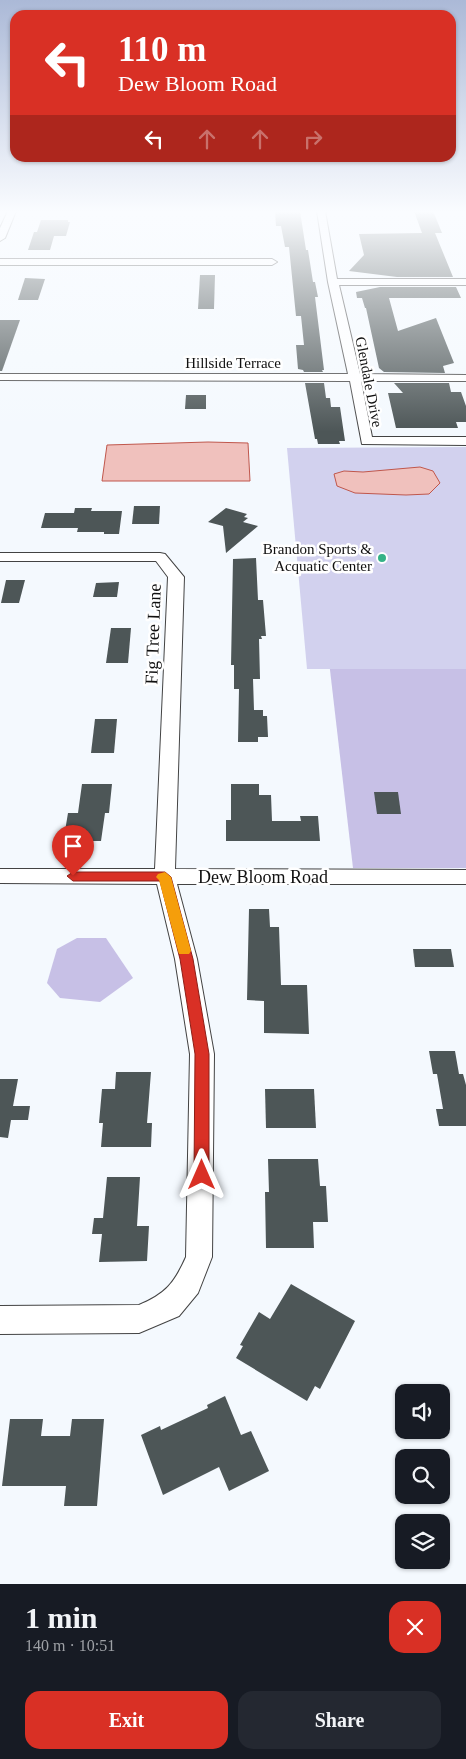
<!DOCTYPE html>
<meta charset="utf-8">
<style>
:root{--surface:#171b24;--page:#242831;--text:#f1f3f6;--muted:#9ea1a6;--accent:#d93025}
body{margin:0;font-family:Georgia,serif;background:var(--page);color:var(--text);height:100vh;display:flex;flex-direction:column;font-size:19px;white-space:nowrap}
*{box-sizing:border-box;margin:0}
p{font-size:16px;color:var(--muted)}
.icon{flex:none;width:28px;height:28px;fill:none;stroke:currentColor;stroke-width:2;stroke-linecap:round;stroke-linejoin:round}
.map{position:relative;height:1584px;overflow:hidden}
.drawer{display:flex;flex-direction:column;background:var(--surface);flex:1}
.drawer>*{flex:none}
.guide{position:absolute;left:10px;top:10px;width:446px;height:152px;border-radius:15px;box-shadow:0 1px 4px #0004;background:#d93025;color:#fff;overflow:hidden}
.fabs{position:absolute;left:395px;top:1384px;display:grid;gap:10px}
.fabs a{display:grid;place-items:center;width:55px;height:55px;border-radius:10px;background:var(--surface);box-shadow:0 1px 4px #0004;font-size:25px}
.pin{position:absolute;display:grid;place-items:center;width:42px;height:42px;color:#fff;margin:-51px -21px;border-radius:50% 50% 50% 0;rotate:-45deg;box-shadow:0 0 5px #0007}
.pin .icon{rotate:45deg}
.me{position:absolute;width:55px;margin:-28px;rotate:0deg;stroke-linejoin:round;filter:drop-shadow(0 0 4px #0008)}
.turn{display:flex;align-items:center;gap:18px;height:105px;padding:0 25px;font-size:22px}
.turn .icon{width:65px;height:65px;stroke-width:2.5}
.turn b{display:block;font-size:35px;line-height:42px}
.lanes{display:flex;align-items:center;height:48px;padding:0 25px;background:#0003;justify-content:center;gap:25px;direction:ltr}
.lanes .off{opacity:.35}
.round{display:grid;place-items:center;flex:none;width:52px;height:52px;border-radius:15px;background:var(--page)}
.headline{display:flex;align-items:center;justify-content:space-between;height:85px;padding:0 25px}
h1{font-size:30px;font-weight:700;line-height:38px}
.primary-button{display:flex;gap:10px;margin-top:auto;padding:10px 25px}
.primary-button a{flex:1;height:58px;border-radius:15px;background:var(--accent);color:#fff;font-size:20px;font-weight:700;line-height:58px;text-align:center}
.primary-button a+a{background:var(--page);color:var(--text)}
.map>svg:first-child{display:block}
</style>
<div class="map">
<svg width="466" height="1584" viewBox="0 0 466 1584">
<rect width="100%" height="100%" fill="#f4f9fe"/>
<g fill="#c7c0e6">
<path d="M466 495V868H353L322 601Z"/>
<path d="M77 938H106L133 978 100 1002 60 998 47 983 57 949Z"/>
</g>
<path fill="#d2d1ee" d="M466 447V669H307L287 448Z"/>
<g fill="#f0c1bd" stroke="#c0574c">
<path d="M208 442 248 443 250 481H102L107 445Z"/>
<path d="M420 467 433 471 440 483 429 494 406 495 355 493 337 486 334 474 344 471 363 472Z"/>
</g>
<g fill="#4d5657">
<path d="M275 211H300L306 250H308L313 282H315L318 297H315L324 370H322L323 372H304L303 370 298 369 296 345H304L301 316H296L289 247H285L281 226H276Z"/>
<path d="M414 211H433L442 233H435L453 277H397L349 271 364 255 359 234 422 233Z"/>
<path d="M41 220H68V222H70L66 236H54L50 250H28L34 232H37Z"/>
<path d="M200 275H215L214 309H198Z"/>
<path d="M25 278 45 279 38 300H18Z"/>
<path d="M380 287H456L461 298H389L398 331 436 318 454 363 443 366 445 373 384 372 379 368 366 308H365L362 298H357L356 292Z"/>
<path d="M0 320H20L2 371H0Z"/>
<path d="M305 383H324L326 398H330L331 407H340L345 441H339L340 444H318L317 439H315Z"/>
<path d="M394 383H449L451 392H461L466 406V422H456L458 428H396L388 393H403Z"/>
<path d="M186 395H206V409H185Z"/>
<path d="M134 506H160L159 524H132Z"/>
<path d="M75 508H92L91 511H122L119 534H104V532H77L78 528H41L45 513H74Z"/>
<path d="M226 508 247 514 244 517 248 518 243 522 258 526 226 553 223 526 208 522Z"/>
<path d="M256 558 258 600H263L266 636H261L262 639H259L260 679H253L254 710H263V716H267L268 737H258V742H238L239 689H234V665H231L233 559Z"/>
<path d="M6 580H25L19 603H1Z"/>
<path d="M119 582 117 597H93L96 583Z"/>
<path d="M111 628H131L128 663H106Z"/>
<path d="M95 719H117L114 753H91Z"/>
<path d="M82 784H112L109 813H105L101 841H74L75 837H64L68 813H78Z"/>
<path d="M231 784H259V795H271L272 821H301L300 816H318L320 841H226V820H231Z"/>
<path d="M374 792H398L401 814H377Z"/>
<path d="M249 909H269L270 927H279L281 985H307L309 1034 264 1033V1001L247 1000Z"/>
<path d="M413 949H451L454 967H415Z"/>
<path d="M429 1051H455L459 1074H463L466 1085V1126H439L436 1109H443L437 1074H433Z"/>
<path d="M116 1072H151L147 1123H152L151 1147H101L103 1123H99L102 1089H115Z"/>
<path d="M0 1079H18L13 1106H30L28 1120H11L8 1138 0 1137Z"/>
<path d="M265 1089H314L316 1128H266Z"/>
<path d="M268 1159H318L320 1186H326L328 1222H313L314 1248H266L265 1192H269Z"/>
<path d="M107 1177H140L137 1226H149L147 1261 99 1262 102 1234H92L94 1218H103Z"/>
<path d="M291 1284 355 1321 320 1389 315 1386 307 1401 236 1358 243 1346 240 1345 259 1312 270 1319Z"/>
<path d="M225 1396 241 1435 251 1431 269 1471 229 1491 219 1467 163 1495 141 1435 160 1426 161 1430 208 1408 207 1405Z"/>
<path d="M10 1419H43L41 1436H70L72 1419H104L97 1506H64L66 1486H2Z"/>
</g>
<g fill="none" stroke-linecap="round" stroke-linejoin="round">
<g stroke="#434343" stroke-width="2">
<g id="minor">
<path d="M8 211H16L5 238 0 241V228Z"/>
<path d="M317 211H325L337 279H466V285H339L360 374 466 375V381H361L372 437H466V445L362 444 350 381 0 380V374H348L328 282Z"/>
<path d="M0 259H272L277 262 272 265H0Z"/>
<path d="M0 553H160L165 554 184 577 175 869 466 870V884H177L197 959 214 1054 212 1257 198 1293 179 1316 139 1333 0 1334V1306L139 1305C165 1294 174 1284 186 1257L190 1054 175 959 157 884 0 883V869H155L168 577 156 561H0Z"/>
</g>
</g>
<use href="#minor" fill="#fff" fill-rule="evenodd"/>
</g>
<linearGradient id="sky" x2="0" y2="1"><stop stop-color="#abb9d7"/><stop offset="0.49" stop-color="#fafcff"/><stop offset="1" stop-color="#fafcff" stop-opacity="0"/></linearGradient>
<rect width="466" height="432" fill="url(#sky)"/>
<path fill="#d93025" stroke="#8d1f18" d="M73 872H165L171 877 193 959 209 1054V1175L207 1180 202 1182 196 1180 194 1175 195 1054 180 959 160 881H73L67 876Z"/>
<path fill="#f59e0b" d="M165 872 171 877 191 951 189 954H179L178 951 159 880 156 877 158 874Z"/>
<circle fill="#35b287" stroke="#fff" stroke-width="2" cx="382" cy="558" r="5"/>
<g text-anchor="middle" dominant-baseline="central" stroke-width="5" stroke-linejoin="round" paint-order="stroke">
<g font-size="15" fill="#101010" stroke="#fff">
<text x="233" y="363">Hillside Terrace</text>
<text transform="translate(369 382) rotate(79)">Glendale Drive</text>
</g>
<g font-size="15" fill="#101010" stroke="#fff" text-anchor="end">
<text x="372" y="549">Brandon Sports &amp;<tspan x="372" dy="17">Acquatic Center</tspan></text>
</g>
<g font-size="18" fill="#101010" stroke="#fff">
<text transform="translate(153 634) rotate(-88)">Fig Tree Lane</text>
<text x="263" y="877">Dew Bloom Road</text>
</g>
</g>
</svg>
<div class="fabs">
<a><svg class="icon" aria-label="sound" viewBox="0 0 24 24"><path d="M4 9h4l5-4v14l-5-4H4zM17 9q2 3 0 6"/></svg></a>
<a><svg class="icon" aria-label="search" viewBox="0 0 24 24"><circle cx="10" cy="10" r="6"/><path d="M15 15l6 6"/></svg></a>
<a><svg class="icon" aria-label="layers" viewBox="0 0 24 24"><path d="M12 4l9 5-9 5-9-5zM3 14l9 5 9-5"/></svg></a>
</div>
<div class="pin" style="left:73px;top:876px;background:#d93025"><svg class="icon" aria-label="arrive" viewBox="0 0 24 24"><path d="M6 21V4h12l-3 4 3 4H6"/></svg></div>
<svg class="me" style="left:202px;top:1175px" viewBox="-20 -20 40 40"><path d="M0-17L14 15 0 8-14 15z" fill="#d93025" stroke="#fff" stroke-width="4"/></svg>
<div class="guide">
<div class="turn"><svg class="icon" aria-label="left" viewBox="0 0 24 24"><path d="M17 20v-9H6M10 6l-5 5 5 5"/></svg><div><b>110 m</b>Dew Bloom Road</div></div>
<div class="lanes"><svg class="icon" aria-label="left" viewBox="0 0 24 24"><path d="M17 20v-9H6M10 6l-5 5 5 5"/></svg><svg class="icon off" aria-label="ahead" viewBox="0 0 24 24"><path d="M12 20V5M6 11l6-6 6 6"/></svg><svg class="icon off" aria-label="ahead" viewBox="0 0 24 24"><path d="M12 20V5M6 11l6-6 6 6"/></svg><svg class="icon off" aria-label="right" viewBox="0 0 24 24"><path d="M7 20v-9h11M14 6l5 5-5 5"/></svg></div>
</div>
</div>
<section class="drawer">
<div class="headline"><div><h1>1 min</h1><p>140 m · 10:51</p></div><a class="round" style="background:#d93025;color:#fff"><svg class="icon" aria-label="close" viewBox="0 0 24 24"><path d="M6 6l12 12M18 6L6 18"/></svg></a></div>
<div class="primary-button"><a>Exit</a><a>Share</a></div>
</section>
